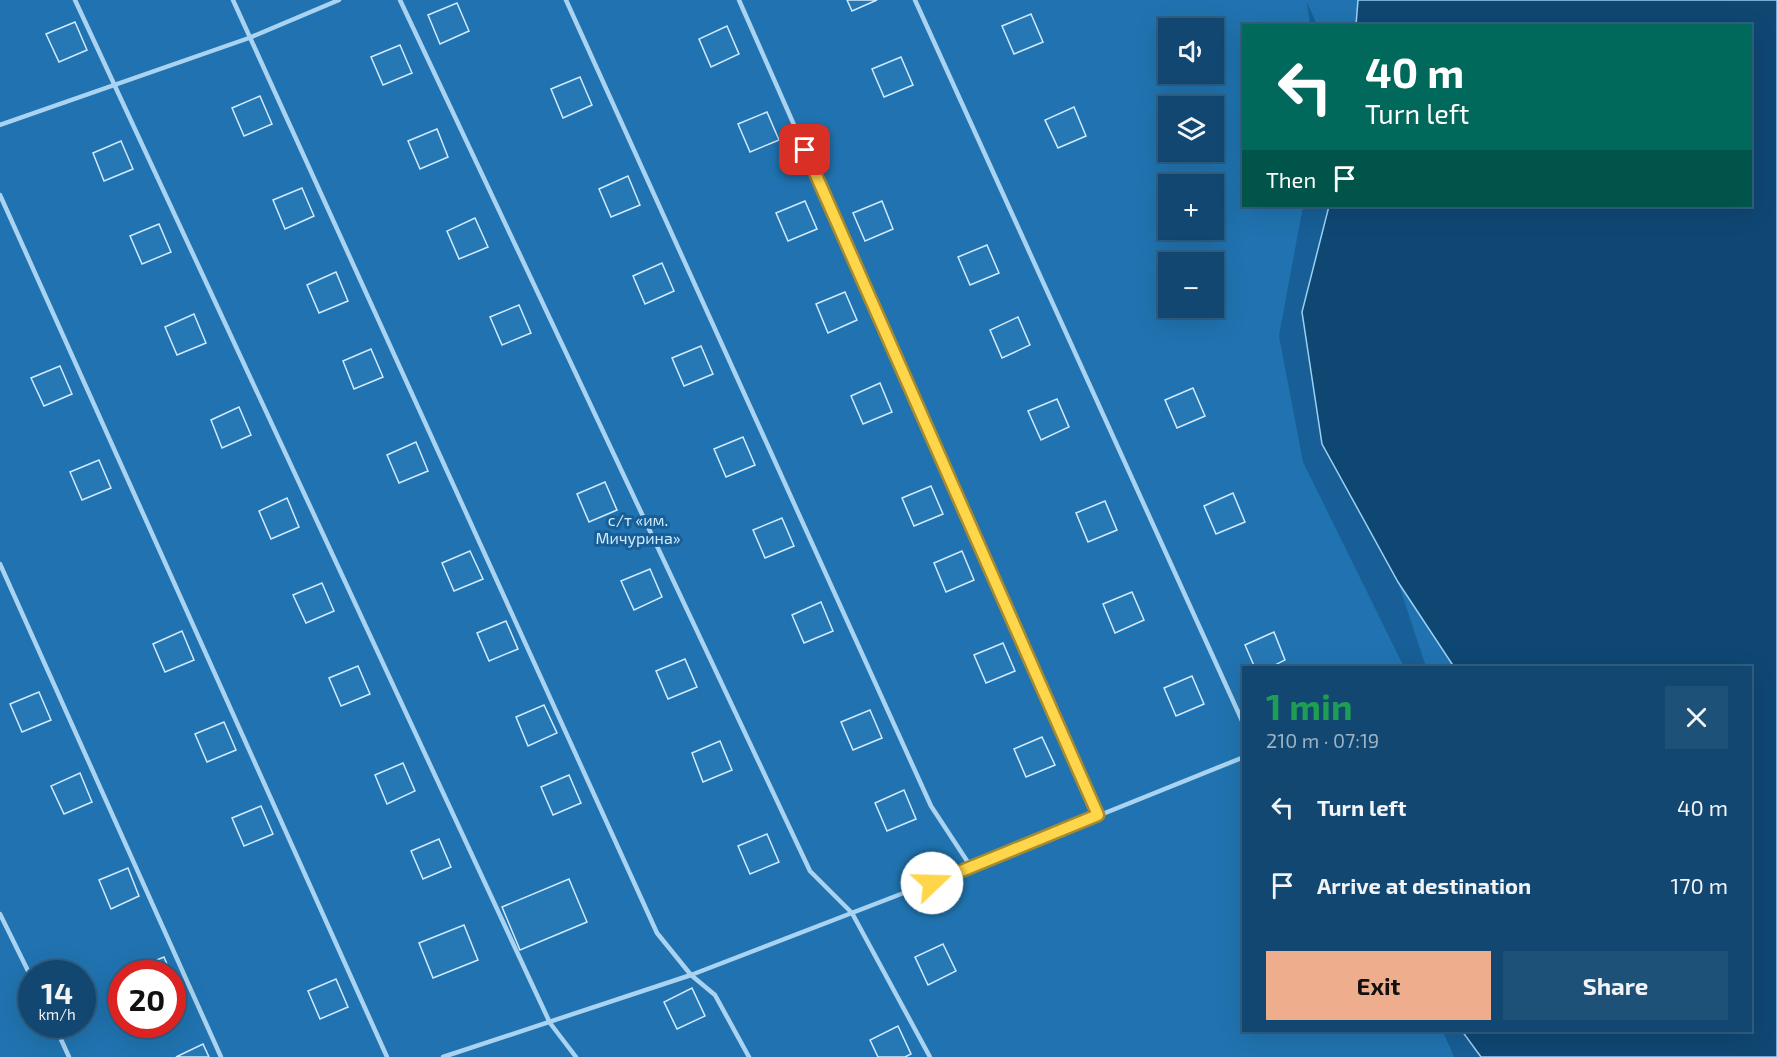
<!DOCTYPE html>
<meta charset="utf-8">
<style>
:root{--surface:#114770;--page:#1e5178;--text:#f1f3f6;--muted:#9cb2c3;--line:#305f83;--accent:#eead8d}
body{margin:0;font-family:"Exo 2",sans-serif;background:var(--page);color:var(--text);height:100vh;display:flex;flex-direction:column;font-size:22px;white-space:nowrap}
*{box-sizing:border-box;margin:0}
p{font-size:20px;color:var(--muted)}
.icon{flex:none;width:33px;height:33px;fill:none;stroke:currentColor;stroke-width:2;stroke-linecap:round;stroke-linejoin:round}
.map{position:relative;flex:1;overflow:hidden}
.drawer{position:absolute;left:1242px;top:666px;width:510px;height:366px;display:flex;flex-direction:column;background:var(--surface);border-radius:0px;box-shadow:0 6px 24px #0002,0 0 0 2px var(--line)}
.drawer>*{flex:none}
.banner{position:absolute;left:1242px;top:24px;width:510px;height:183px;border-radius:0px;box-shadow:0 6px 24px #0002,0 0 0 2px var(--line);background:#00695c;color:#fff;overflow:hidden}
.fabs{position:absolute;left:1158px;top:18px;display:grid;gap:12px}
.fabs a{display:grid;place-items:center;width:66px;height:66px;border-radius:0px;background:var(--surface);box-shadow:0 6px 24px #0002,0 0 0 2px var(--line);font-size:30px}
.speed{position:absolute;left:18px;top:960px;display:flex;gap:12px;font-size:30px;font-weight:700;text-align:center}
.speed>*{display:grid;place-content:center;width:78px;height:78px;border-radius:50%;background:var(--surface);box-shadow:0 6px 24px #0002,0 0 0 2px var(--line);line-height:1}
.speed small{font-size:15px;font-weight:400}
.speed .limit{border:9px solid #d22;background:#fff;color:#111}
.pin{position:absolute;display:grid;place-items:center;width:51px;height:51px;color:#fff;margin:-26px;border-radius:12px;box-shadow:0 3px 9px #0006}
.me{position:absolute;width:66px;margin:-33px;rotate:69deg;stroke-linejoin:round;filter:drop-shadow(0 0 4px #0008)}
.turn{display:flex;align-items:center;gap:21px;height:126px;padding:0 24px;font-size:27px}
.turn .icon{width:78px;height:78px;stroke-width:2.5}
.turn b{display:block;font-size:42px;line-height:51px}
.then{display:flex;align-items:center;height:57px;padding:0 24px;background:#0003;gap:12px;font-size:22px}
.round{display:grid;place-items:center;flex:none;width:63px;height:63px;border-radius:0px;background:var(--page)}
.summary{display:flex;align-items:center;justify-content:space-between;height:102px;padding:0 24px}
h1{font-size:36px;font-weight:700;line-height:45px;color:#1e9e55}
.action{display:flex;gap:12px;margin-top:auto;padding:12px 24px}
.action a{flex:1;height:69px;border-radius:0px;background:var(--accent);color:#111;font-size:24px;font-weight:700;line-height:69px;text-align:center}
.action a+a{background:var(--page);color:var(--text)}
ul{padding:0;list-style:none}
li{display:flex;align-items:center;gap:18px;height:78px;padding:0 24px}
li div{flex:1}
li b{display:block;font-size:22px}
li em{font-style:normal}
.map>svg:first-child{display:block}
</style>
<div class="map">
<svg width="1777" height="1057" viewBox="0 0 1777 1057">
<rect width="100%" height="100%" fill="#175f96"/>
<g fill="#2073b0" fill-rule="evenodd">
<path d="M0 0H1358L1356 25H1317L1307 2 1310 25 1244 26V206H1303L1279 336 1303 462 1404 667 1244 668V1030L1443 1031 1454 1057H0ZM1168 28H1214V74H1168ZM1168 106H1214V152H1168ZM1168 184H1214V230H1168ZM1168 262H1214V308H1168ZM32 974H82V1024H32ZM122 974H172V1024H122Z"/>
<path d="M1398 582 1454 667H1426Z"/>
</g>
<path fill="#0f4773" stroke="#9cd0f3" stroke-width="1.5" d="M1358 0H1777V1057H1481L1462 1031 1750 1030V668L1454 667 1398 582 1322 444 1302 312 1329 206H1750V26L1356 25Z"/>
<g fill="#2678b5" stroke="#d1eafc" stroke-width="1.5">
<path d="M847 0H877L852 11Z"/>
<path d="M457 3 469 31 440 44 428 15Z"/>
<path d="M1031 14 1043 42 1014 54 1002 26Z"/>
<path d="M75 22 87 50 59 62 46 34Z"/>
<path d="M727 26 739 54 711 67 699 39Z"/>
<path d="M400 45 412 73 383 85 371 57Z"/>
<path d="M901 57 913 85 884 97 872 69Z"/>
<path d="M580 77 592 105 563 118 551 89Z"/>
<path d="M260 96 272 124 244 136 232 108Z"/>
<path d="M1074 107 1086 136 1058 148 1045 120Z"/>
<path d="M767 112 779 140 750 152 738 124Z"/>
<path d="M437 129 448 157 420 169 408 141Z"/>
<path d="M121 141 133 169 104 181 93 153Z"/>
<path d="M628 176 640 205 611 217 599 189Z"/>
<path d="M302 188 314 216 285 229 273 200Z"/>
<path d="M805 201 817 229 788 241 776 213Z"/>
<path d="M882 201 893 229 865 241 853 213Z"/>
<path d="M475 218 488 247 459 259 447 231Z"/>
<path d="M159 224 171 252 142 264 130 236Z"/>
<path d="M987 245 999 273 970 285 958 257Z"/>
<path d="M662 263 674 291 645 304 633 276Z"/>
<path d="M336 272 348 301 319 313 307 285Z"/>
<path d="M845 292 857 320 828 333 816 304Z"/>
<path d="M519 305 531 333 502 345 490 317Z"/>
<path d="M194 314 206 343 177 355 165 327Z"/>
<path d="M1018 317 1030 345 1002 358 990 330Z"/>
<path d="M701 346 713 374 684 386 672 358Z"/>
<path d="M371 349 383 377 354 389 343 361Z"/>
<path d="M60 366 72 394 44 406 31 378Z"/>
<path d="M880 383 892 412 863 424 851 396Z"/>
<path d="M1193 388 1205 416 1177 428 1165 400Z"/>
<path d="M1057 399 1069 427 1041 440 1028 411Z"/>
<path d="M239 407 251 435 222 448 211 420Z"/>
<path d="M743 437 755 465 726 477 714 449Z"/>
<path d="M416 442 428 471 399 483 387 455Z"/>
<path d="M99 460 111 488 82 500 70 472Z"/>
<path d="M605 482 617 510 589 522 577 494Z"/>
<path d="M931 486 943 514 914 526 902 498Z"/>
<path d="M1233 493 1245 522 1216 534 1204 506Z"/>
<path d="M287 498 299 527 271 539 259 511Z"/>
<path d="M1105 501 1117 530 1088 542 1076 513Z"/>
<path d="M782 518 794 546 765 558 753 530Z"/>
<path d="M470 551 483 579 454 591 442 563Z"/>
<path d="M962 551 974 580 946 592 934 563Z"/>
<path d="M650 569 662 597 634 610 621 581Z"/>
<path d="M322 583 334 611 306 623 293 595Z"/>
<path d="M1132 592 1144 620 1115 633 1103 604Z"/>
<path d="M821 602 833 631 804 643 792 615Z"/>
<path d="M506 621 518 649 489 661 477 633Z"/>
<path d="M182 631 194 660 165 672 153 644Z"/>
<path d="M1274 632 1285 660 1269 668H1255L1245 645Z"/>
<path d="M1003 643 1015 671 986 683 974 655Z"/>
<path d="M685 659 697 687 668 699 656 671Z"/>
<path d="M358 666 370 694 341 706 329 678Z"/>
<path d="M1192 676 1204 704 1176 716 1164 688Z"/>
<path d="M39 692 51 720 22 732 10 704Z"/>
<path d="M544 705 557 733 528 746 516 717Z"/>
<path d="M870 710 882 738 853 750 841 722Z"/>
<path d="M224 722 236 750 207 762 195 734Z"/>
<path d="M1042 737 1055 765 1026 777 1014 749Z"/>
<path d="M720 741 732 770 703 782 692 753Z"/>
<path d="M403 763 415 791 387 804 375 775Z"/>
<path d="M80 773 92 802 64 814 51 786Z"/>
<path d="M569 775 581 803 553 815 541 787Z"/>
<path d="M904 790 916 819 887 831 875 803Z"/>
<path d="M261 806 273 834 244 846 232 818Z"/>
<path d="M767 834 779 862 750 874 738 846Z"/>
<path d="M439 839 451 867 423 879 411 851Z"/>
<path d="M128 868 139 896 111 909 99 880Z"/>
<path d="M569 879 587 922 520 950 502 907Z"/>
<path d="M464 925 478 960 433 978 419 943Z"/>
<path d="M943 944 956 971 928 985 915 957Z"/>
<path d="M164 957 171 974H137L135 969Z"/>
<path d="M336 979 348 1007 320 1019 308 991Z"/>
<path d="M692 988 705 1016 677 1029 664 1002Z"/>
<path d="M898 1026 911 1054 905 1057H878L870 1040Z"/>
<path d="M203 1044 209 1057H176Z"/>
</g>
<g fill="none" stroke-linecap="round" stroke-linejoin="round">
<g stroke="#a9d3f1" stroke-width="4.5">
<path d="M75 0 550 1023 576 1057"/>
<path d="M233 0 657 933 691 975 715 995 749 1057"/>
<path d="M400 0 810 871 852 913 930 1057"/>
<path d="M566 0 931 806 971 867"/>
<path d="M739 0 1098 815"/>
<path d="M915 0 1244 725"/>
<path d="M0 125 249 38 339 0"/>
<path d="M0 195 387 1057"/>
<path d="M0 564 221 1057"/>
<path d="M0 914 32 979"/>
<path d="M54 1024 69 1057"/>
<path d="M443 1057 691 975 971 867 1244 757"/>
</g>
</g>
<g fill="none" stroke-linecap="round" stroke-linejoin="round">
<g stroke="#a68a30" stroke-width="15">
<path id="route" d="M805 150 1098 815 932 883"/>
</g>
<use href="#route" stroke="#ffd54a" stroke-width="10"/>
</g>
<g text-anchor="middle" dominant-baseline="central" stroke-width="6" stroke-linejoin="round" paint-order="stroke">
<g font-size="16" fill="#d1eafc" stroke="#175f96">
<text x="638" y="519">с/т «им.<tspan x="638" dy="18">Мичурина»</tspan></text>
</g>
</g>
</svg>
<div class="fabs">
<a><svg class="icon" aria-label="sound" viewBox="0 0 24 24"><path d="M4 9h4l5-4v14l-5-4H4zM17 9q2 3 0 6"/></svg></a>
<a><svg class="icon" aria-label="layers" viewBox="0 0 24 24"><path d="M12 4l9 5-9 5-9-5zM3 14l9 5 9-5"/></svg></a>
<a>+</a>
<a>−</a>
</div>
<div class="speed"><div>14<small>km/h</small></div><div class="limit">20</div></div>
<div class="pin" style="left:805px;top:150px;background:#d93025"><svg class="icon" aria-label="arrive" viewBox="0 0 24 24"><path d="M6 21V4h12l-3 4 3 4H6"/></svg></div>
<svg class="me" style="left:932px;top:883px" viewBox="-20 -20 40 40"><circle r="19" fill="#fff"/><path d="M0-13L10 11 0 6-10 11z" fill="#ffd54a"/></svg>
<div class="banner">
<div class="turn"><svg class="icon" aria-label="left" viewBox="0 0 24 24"><path d="M17 20v-9H6M10 6l-5 5 5 5"/></svg><div><b>40 m</b>Turn left</div></div>
<div class="then">Then<svg class="icon" aria-label="arrive" viewBox="0 0 24 24"><path d="M6 21V4h12l-3 4 3 4H6"/></svg></div>
</div>
<section class="drawer">
<div class="summary"><div><h1>1 min</h1><p>210 m · 07:19</p></div><a class="round"><svg class="icon" aria-label="close" viewBox="0 0 24 24"><path d="M6 6l12 12M18 6L6 18"/></svg></a></div>
<ul>
<li><svg class="icon" aria-label="left" viewBox="0 0 24 24"><path d="M17 20v-9H6M10 6l-5 5 5 5"/></svg><div><b>Turn left</b></div><em>40 m</em></li>
<li><svg class="icon" aria-label="arrive" viewBox="0 0 24 24"><path d="M6 21V4h12l-3 4 3 4H6"/></svg><div><b>Arrive at destination</b></div><em>170 m</em></li>
</ul>
<div class="action"><a>Exit</a><a>Share</a></div>
</section>
</div>
